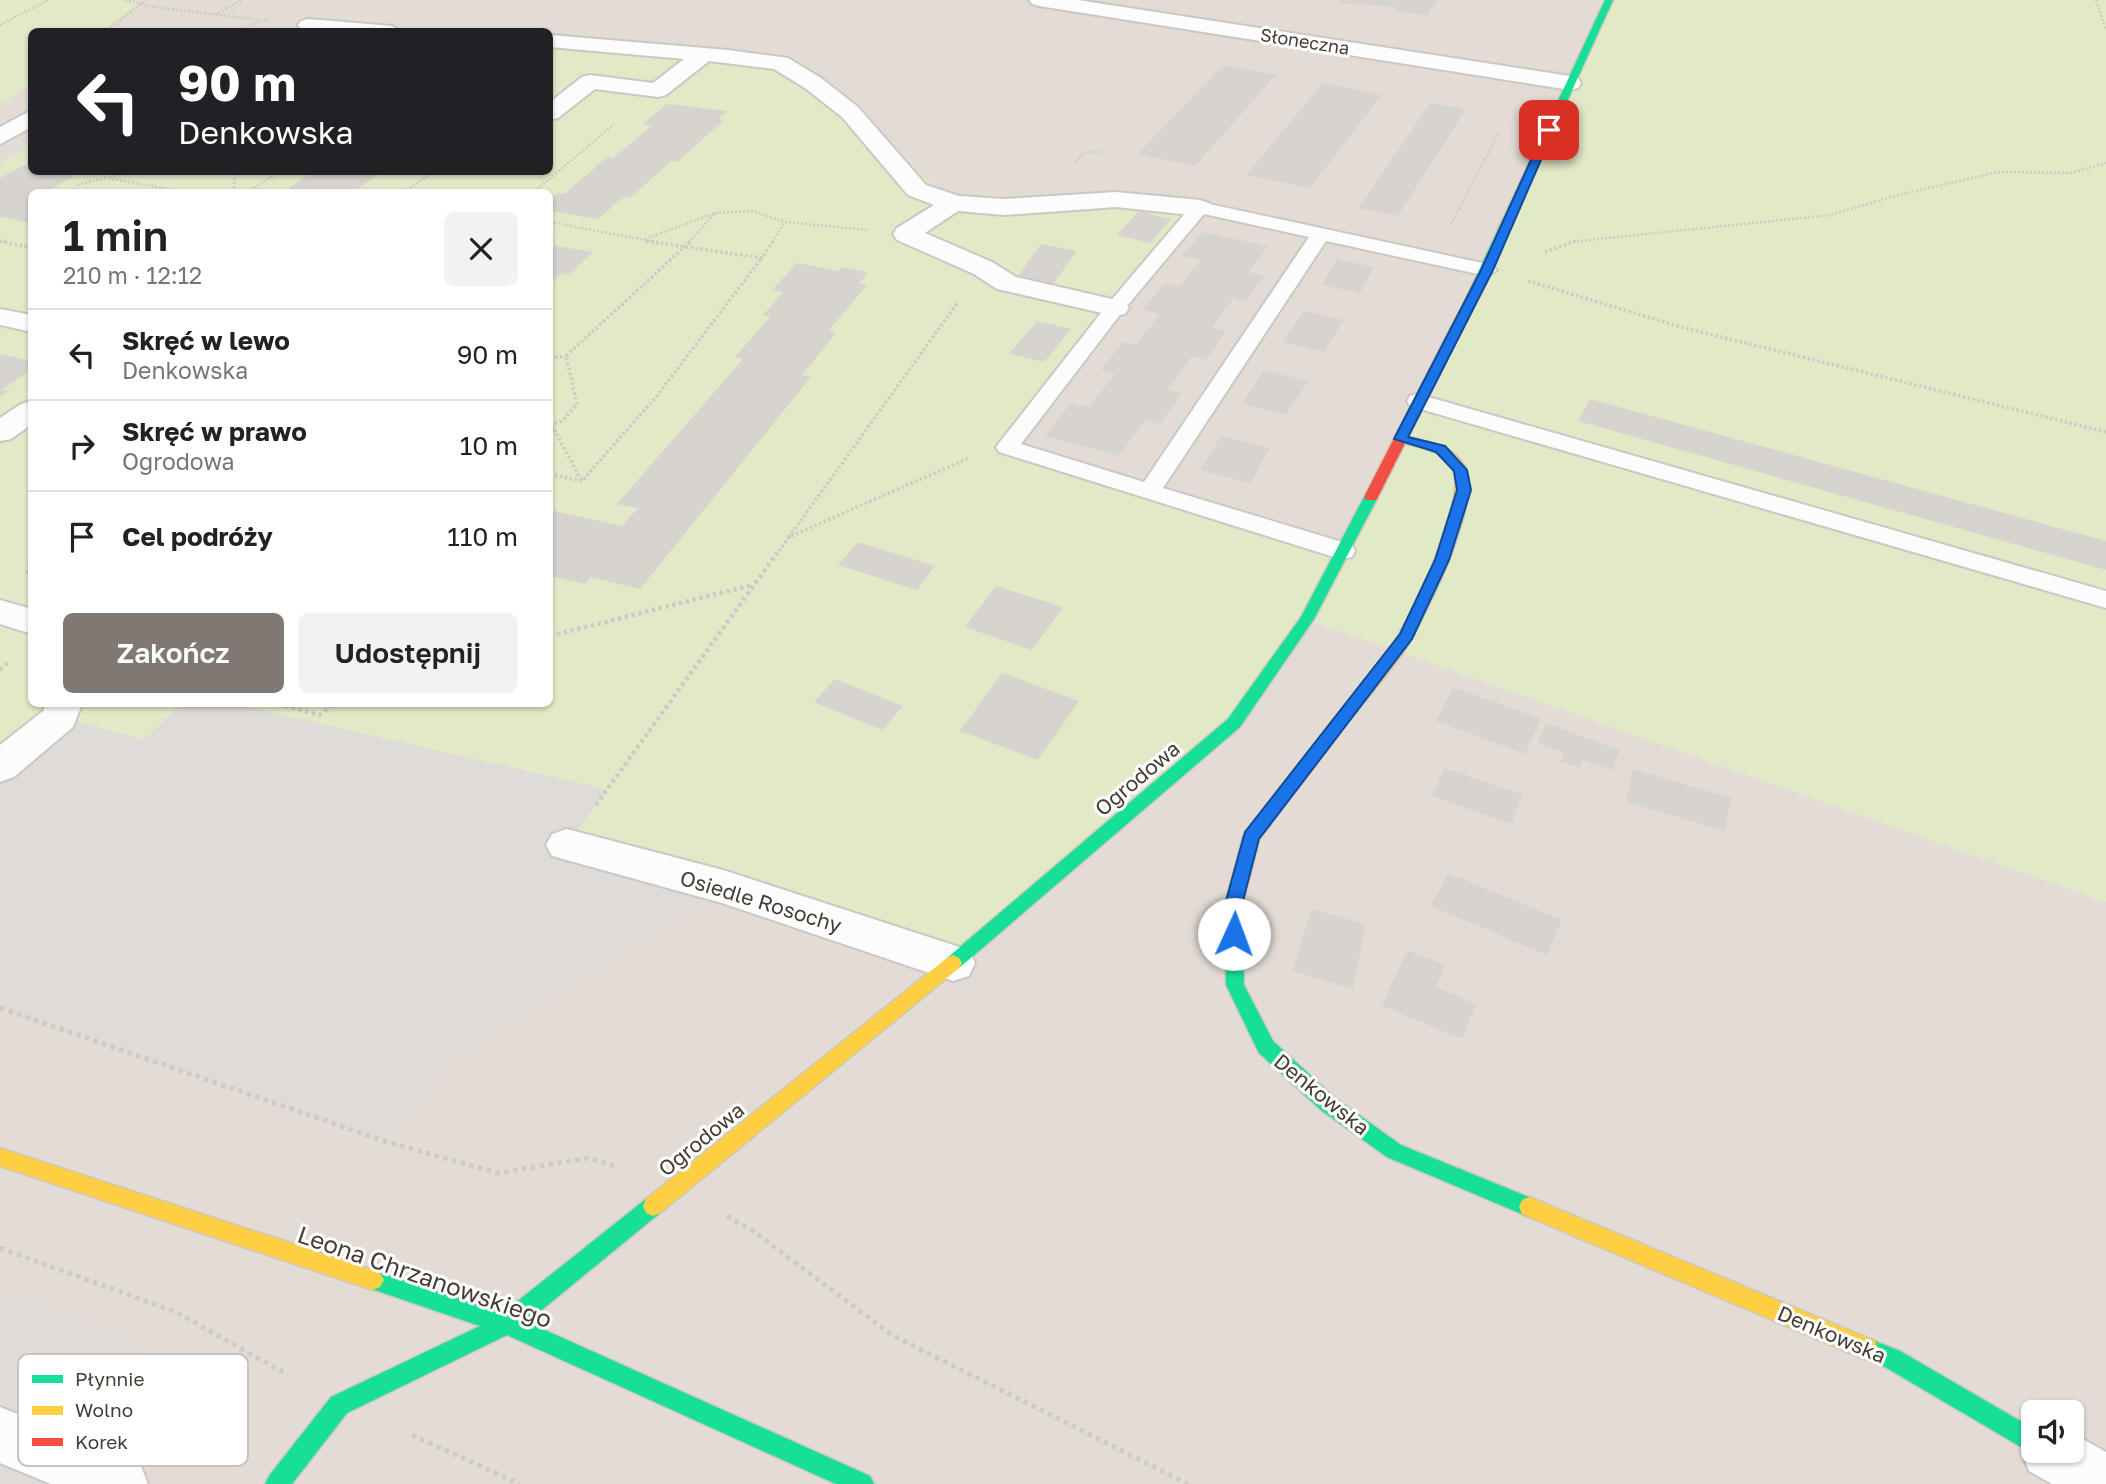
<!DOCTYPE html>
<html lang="pl">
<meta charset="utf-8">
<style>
:root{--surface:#fff;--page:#f2f2f2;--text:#222;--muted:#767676;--line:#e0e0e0;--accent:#807973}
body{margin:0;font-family:"Golos Text",sans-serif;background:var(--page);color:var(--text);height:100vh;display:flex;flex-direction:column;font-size:26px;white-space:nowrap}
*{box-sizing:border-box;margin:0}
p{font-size:23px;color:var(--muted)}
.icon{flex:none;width:38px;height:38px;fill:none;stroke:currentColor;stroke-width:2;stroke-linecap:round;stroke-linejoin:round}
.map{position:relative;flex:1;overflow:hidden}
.sheet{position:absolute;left:28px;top:189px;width:525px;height:518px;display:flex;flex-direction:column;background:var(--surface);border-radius:10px;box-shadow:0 2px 5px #0004}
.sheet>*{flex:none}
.banner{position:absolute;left:28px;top:28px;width:525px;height:147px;border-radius:10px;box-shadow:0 2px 5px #0004;background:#202124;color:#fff;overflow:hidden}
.controls{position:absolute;left:2021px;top:1400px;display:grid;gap:14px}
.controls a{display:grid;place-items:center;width:63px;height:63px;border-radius:10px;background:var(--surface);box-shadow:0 2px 5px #0004;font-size:35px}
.pin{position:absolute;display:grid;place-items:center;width:60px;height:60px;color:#fff;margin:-30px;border-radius:14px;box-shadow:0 4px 10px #0006}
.me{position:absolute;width:77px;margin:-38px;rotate:2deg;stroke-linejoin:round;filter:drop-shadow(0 0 5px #0008)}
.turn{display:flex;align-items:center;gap:24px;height:147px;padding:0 35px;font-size:32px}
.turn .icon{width:91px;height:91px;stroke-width:2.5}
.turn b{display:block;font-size:49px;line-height:60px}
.round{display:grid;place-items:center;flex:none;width:74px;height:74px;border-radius:10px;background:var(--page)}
.overview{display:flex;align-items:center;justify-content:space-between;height:119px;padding:0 35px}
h1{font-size:42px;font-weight:600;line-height:52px}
.cta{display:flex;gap:14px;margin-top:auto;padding:14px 35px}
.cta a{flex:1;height:80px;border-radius:10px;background:var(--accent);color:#fff;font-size:28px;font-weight:600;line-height:80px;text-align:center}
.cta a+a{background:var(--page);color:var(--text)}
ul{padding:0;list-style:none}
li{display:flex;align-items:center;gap:21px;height:91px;padding:0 35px;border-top:2px solid var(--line)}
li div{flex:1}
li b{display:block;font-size:26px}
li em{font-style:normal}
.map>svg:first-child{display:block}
</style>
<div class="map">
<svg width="2106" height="1484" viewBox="0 0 2106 1484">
<rect width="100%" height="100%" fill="#eeebe8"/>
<path fill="#e3dcd5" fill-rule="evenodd" d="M0 0H1609L1307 619 2106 902V1484H0ZM32 32H550V172H32ZM32 192H550V704H32ZM2034 1412H2072V1451H2034Z"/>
<g fill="#e1e9c7">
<path d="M0 0H125L140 3 104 31 32 32 31 84 0 105Z"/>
<path d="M1609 0H2106V902L1307 619 1234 723 953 963 567 845 606 789 234 704H550V192H32V704H182L144 740 60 717 0 767V163L31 146 32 172H550V41L780 63 850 112 954 203 1088 200 1200 208 1007 447 1343 551Z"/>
</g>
<g fill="#dedbd8">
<path d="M182 704H234L607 790 567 844 723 887 451 1056 384 1141 0 1008V769L60 717 144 740Z"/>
<path d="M0 1290 146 1349 45 1484H0Z"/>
</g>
<g fill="#d7d3cf">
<path d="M1341 0H1437L1427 16 1395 11 1397 7 1339 3Z"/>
<path d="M1223 65 1276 75 1195 166 1138 154Z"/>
<path d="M1323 83 1382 95 1310 188 1246 175Z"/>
<path d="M1430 103 1466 109 1398 216 1359 208Z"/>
<path d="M667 104 727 111 718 119 724 120 677 162 671 161 630 198 623 197 598 219 550 211V200L558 193 564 194 608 157 613 158 652 126 643 124Z"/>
<path d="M32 165V172H90L85 175 79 173 46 192H32V223L0 217V178L23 166Z"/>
<path d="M313 172H382L353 192H274L279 189 286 190Z"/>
<path d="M1139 211 1171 219 1150 243 1117 235Z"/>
<path d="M1202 232 1268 246 1249 272 1264 276 1245 302 1233 299 1212 327 1226 331 1206 360 1192 356 1168 390 1182 393 1160 424 1145 420 1119 456 1045 436 1071 403 1089 407 1115 374 1101 370 1123 342 1136 345 1160 314 1142 310 1165 283 1180 286 1201 260 1183 256Z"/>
<path d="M1041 244 1077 251 1053 284 1017 277Z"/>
<path d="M550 245 593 252 568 275 562 273 550 285Z"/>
<path d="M1337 259 1374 267 1360 293 1322 285Z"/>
<path d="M797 263 838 271 841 267 868 272 859 284 867 285 828 331 836 333 802 375 811 377 640 589 590 577 585 584 550 576V510L622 526 638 508 617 504 743 359 735 357 771 316 763 315 784 292 772 290Z"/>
<path d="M1304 311 1344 320 1324 352 1283 342Z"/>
<path d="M1037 321 1071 329 1044 362 1009 354Z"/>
<path d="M0 354 32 361V369L2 390 9 391 0 397Z"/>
<path d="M1264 370 1308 381 1286 415 1242 404Z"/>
<path d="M1590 399 2106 541V570L1578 421Z"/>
<path d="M1221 436 1270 448 1250 483 1200 470Z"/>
<path d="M858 542 935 566 917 590 838 565Z"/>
<path d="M996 586 1063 607 1032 650 965 627Z"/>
<path d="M1002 673 1079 701 1038 760 960 731Z"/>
<path d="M835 679 903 706 882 730 814 702Z"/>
<path d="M1453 687 1541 719 1525 754 1436 721Z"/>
<path d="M1546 723 1620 750 1612 770 1583 760 1580 768 1560 761 1564 753 1537 743Z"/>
<path d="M1445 768 1523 795 1511 824 1432 796Z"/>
<path d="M1633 769 1731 798 1725 831 1626 802Z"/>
<path d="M1448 873 1562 920 1547 955 1431 906Z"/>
<path d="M1311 909 1366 924 1353 989 1293 971Z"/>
<path d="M1407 950 1445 965 1436 987 1476 1004 1462 1039 1382 1006Z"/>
</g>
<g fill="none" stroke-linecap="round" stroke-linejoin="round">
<g stroke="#cbc7c4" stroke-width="4">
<g id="lane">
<path d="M1200 202 1487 264 1497 270 1487 276 1326 241 1163 488 1352 545 1355 551 1352 557 1343 559 1334 557 999 452 996 447 1108 304 1193 204ZM1204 214 1309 237 1144 482 1021 444 1122 312Z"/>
<path d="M1418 394 2106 591V608L1410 406 1407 401 1410 396Z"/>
</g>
</g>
<g stroke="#cbc7c4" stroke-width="4">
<g id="street">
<path d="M1029 0H1078L1570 76 1578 78 1581 83 1578 88 1570 90 1039 6 1032 4Z"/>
<path d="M308 19 392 26 402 32 301 29 298 25 301 21Z"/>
<path d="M550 35 728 50 788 58 821 78 858 107 926 185 959 196 1004 199 1116 192 1200 200 1209 203 1213 208 1209 213 1200 216 1116 207 1004 215 958 211 925 233 992 262 1016 277 1125 302 1129 308 1125 314 1115 316 997 289 974 274 897 240 893 234 897 228 934 205 908 195 842 117 805 88 774 69 709 61 666 95 658 97 595 89 558 118 550 120V102L582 77 590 75 653 83 684 59 550 47Z"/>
<path d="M32 110V127L0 144V127Z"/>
<path d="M0 309 32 315V332L0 325Z"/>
<path d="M32 401V424L11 439 0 441V418L21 404Z"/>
<path d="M0 600 32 609V634L0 624Z"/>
<path d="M45 704H82L73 727 14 777 0 782V745L43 711Z"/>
<path d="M567 829 723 870 953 945 969 950 975 963 969 976 953 981 722 903 552 856 546 845 552 834Z"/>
<path d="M0 1407 140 1464 148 1484H51L0 1463Z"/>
<path d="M2034 1429V1451H2072V1433L2106 1452V1484H2052L2029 1471 2021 1451 2029 1431Z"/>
</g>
</g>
<g stroke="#cec7bf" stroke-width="3">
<g id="fast">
<path d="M1605 0H1613L1479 296 1469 298 1467 296Z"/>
<path d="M1371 493 1378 497 1314 619 1240 727 959 968 953 971 947 968 944 963 947 958 1228 719 1301 617 1364 497Z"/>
<path d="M1351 702 1356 704 1359 708 1356 712 1259 839 1242 908 1244 985 1273 1041 1335 1098 1401 1145 1536 1200 1539 1207 1536 1214 1529 1217 1387 1157 1321 1110 1259 1053 1226 985 1224 908 1243 837 1346 704Z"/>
<path d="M653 1196 660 1199 663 1206 660 1213 527 1322 870 1476 874 1484H836L507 1335 347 1413 292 1484H265L269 1476 331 1397 480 1326 366 1287 362 1280 366 1273 373 1270 504 1312 646 1199Z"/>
<path d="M1867 1338 1900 1351 2034 1429V1451H2040L2034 1453 2026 1450 1885 1367 1859 1357 1856 1349 1859 1341Z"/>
</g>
</g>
<g stroke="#cec7bf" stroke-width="3">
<g id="slow">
<path d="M1400 435C1423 441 1453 444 1465 467 1483 501 1425 617 1406 648 1391 671 1373 691 1356 712H1346L1343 708 1346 704C1362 683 1381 664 1395 641 1413 612 1469 498 1452 467 1442 449 1414 446 1396 442V436Z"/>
<path d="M953 955 959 958 962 963 959 968 660 1213 653 1216 646 1213 643 1206 646 1199 947 958Z"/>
<path d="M0 1148 373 1270 380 1273 384 1280 380 1287 373 1290 0 1166Z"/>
<path d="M1529 1197 1875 1341 1878 1349 1875 1357 1867 1360 1522 1214 1519 1207 1522 1200Z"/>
</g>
</g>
<g stroke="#cec7bf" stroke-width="3">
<path id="jam" d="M1473 293 1479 296 1378 497 1376 500H1366L1364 497 1467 296Z"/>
</g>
<g stroke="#cecac6" stroke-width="2.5" stroke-dasharray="2 2" stroke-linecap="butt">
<path d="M125 0 154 7 269 21"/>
<path d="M2096 0 2106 30"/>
<path d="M215 15 242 0"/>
<path d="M0 25 48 0"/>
<path d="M104 32 146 0"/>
<path d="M239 32 260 21"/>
<path d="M1076 162 1085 152H1101"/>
<path d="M110 177 135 172"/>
<path d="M77 185 106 178 186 192"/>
<path d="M234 192 235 172"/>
<path d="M247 192 279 172"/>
<path d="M403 192 434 172"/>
<path d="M534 192 614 124"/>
<path d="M715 213 752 211 785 222"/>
<path d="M550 222 655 242"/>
<path d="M1451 224 1499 132"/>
<path d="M645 239 715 213 689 242"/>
<path d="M0 241 6 242"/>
<path d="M772 242 785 222 868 230"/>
<path d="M1569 242 1830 215 1898 195 1998 172 2071 173 2106 163"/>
</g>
<g stroke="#cecac6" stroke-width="3.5" stroke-dasharray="2.5 2.5" stroke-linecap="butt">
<path d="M0 241 32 248"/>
<path d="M646 241 762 258 773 241"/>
<path d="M1545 252 1576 241"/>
<path d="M1528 281 1681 327 2106 432"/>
<path d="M550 358 566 356"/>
<path d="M550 425 562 421 577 404 566 356 691 241"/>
<path d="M552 425 581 480"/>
<path d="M550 474 582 481 656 397 761 259"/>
<path d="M789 537 958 302"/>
<path d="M776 555 789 537 969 458"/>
</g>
<g stroke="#cecac6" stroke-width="4.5" stroke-dasharray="3.5 3.5" stroke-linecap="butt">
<path d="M27 574 32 553"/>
<path d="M550 636 752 585"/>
<path d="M0 670 9 661"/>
<path d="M278 704 320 715 333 704"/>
<path d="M596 805 777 553"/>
</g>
<g stroke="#cecac6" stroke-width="5" stroke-dasharray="4.5 4.5" stroke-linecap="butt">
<path d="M0 1008 384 1141 498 1173 588 1158 614 1166"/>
<path d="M727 1216 753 1231 892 1335 1188 1484"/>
<path d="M0 1248 176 1312 288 1375"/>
<path d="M412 1435 520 1484"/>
</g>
<use href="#lane" fill="#fcfcfc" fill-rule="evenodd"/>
<use href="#street" fill="#fcfcfc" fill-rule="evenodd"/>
<use href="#fast" fill="#16e098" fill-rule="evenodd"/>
<use href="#slow" fill="#ffcf43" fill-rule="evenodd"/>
<use href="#jam" fill="#f24e42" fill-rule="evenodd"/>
</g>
<path fill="#1a73e8" stroke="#114b97" stroke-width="2" d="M1546 127 1554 130 1493 270 1408 437 1445 446 1467 470 1471 490 1449 560 1412 639 1259 839 1241 908 1243 934 1240 939 1234 941 1227 939 1224 908 1245 832 1400 634 1435 560 1457 490 1454 471 1436 452 1394 439 1481 270Z"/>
<g text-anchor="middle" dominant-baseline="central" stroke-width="6" stroke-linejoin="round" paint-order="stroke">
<g font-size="18" fill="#453c34" stroke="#fff">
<text transform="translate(1305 41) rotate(9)">Słoneczna</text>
</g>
<g font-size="21" fill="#453c34" stroke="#fff">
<text transform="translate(1137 778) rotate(-40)">Ogrodowa</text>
<text transform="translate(761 901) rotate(17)">Osiedle Rosochy</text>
<text transform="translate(1322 1094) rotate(39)">Denkowska</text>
<text transform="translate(701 1139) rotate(-39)">Ogrodowa</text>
<text transform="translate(1832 1334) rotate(23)">Denkowska</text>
</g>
<g font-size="24" fill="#453c34" stroke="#fff">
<text transform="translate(425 1276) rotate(19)">Leona Chrzanowskiego</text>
</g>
</g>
<rect x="18" y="1354" width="230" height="112" rx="10" fill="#fff" stroke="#c7c4c2" stroke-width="2"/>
<rect x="32" y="1375" width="31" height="8" fill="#16e098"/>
<rect x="32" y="1406" width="31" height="9" fill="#ffcf43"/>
<rect x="32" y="1438" width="31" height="8" fill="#f24e42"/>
<g font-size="19" fill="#453c34">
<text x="75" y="1386">Płynnie</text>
<text x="75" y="1417">Wolno</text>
<text x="75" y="1449">Korek</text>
</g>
</svg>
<div class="controls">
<a><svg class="icon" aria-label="sound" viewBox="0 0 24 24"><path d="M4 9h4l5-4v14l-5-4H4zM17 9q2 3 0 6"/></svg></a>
</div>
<div class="pin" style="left:1549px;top:130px;background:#d93025"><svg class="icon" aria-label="arrive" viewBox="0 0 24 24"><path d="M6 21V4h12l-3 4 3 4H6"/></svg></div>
<svg class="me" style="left:1234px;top:934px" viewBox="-20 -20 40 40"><circle r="19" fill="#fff"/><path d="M0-13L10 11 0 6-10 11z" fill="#1a73e8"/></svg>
<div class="banner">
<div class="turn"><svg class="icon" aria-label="left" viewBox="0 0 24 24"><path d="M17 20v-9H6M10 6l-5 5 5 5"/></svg><div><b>90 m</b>Denkowska</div></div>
</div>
<section class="sheet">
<div class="overview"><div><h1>1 min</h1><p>210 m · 12:12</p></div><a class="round"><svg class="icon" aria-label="close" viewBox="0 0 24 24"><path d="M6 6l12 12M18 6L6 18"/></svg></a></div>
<ul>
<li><svg class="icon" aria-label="left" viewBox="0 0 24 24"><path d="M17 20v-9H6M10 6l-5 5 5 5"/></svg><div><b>Skręć w lewo</b><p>Denkowska</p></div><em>90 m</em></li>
<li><svg class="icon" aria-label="right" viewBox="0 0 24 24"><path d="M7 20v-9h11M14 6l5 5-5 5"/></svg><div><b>Skręć w prawo</b><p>Ogrodowa</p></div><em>10 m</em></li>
<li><svg class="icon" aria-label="arrive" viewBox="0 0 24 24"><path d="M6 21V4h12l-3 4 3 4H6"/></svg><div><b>Cel podróży</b></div><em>110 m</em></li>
</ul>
<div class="cta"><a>Zakończ</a><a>Udostępnij</a></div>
</section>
</div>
